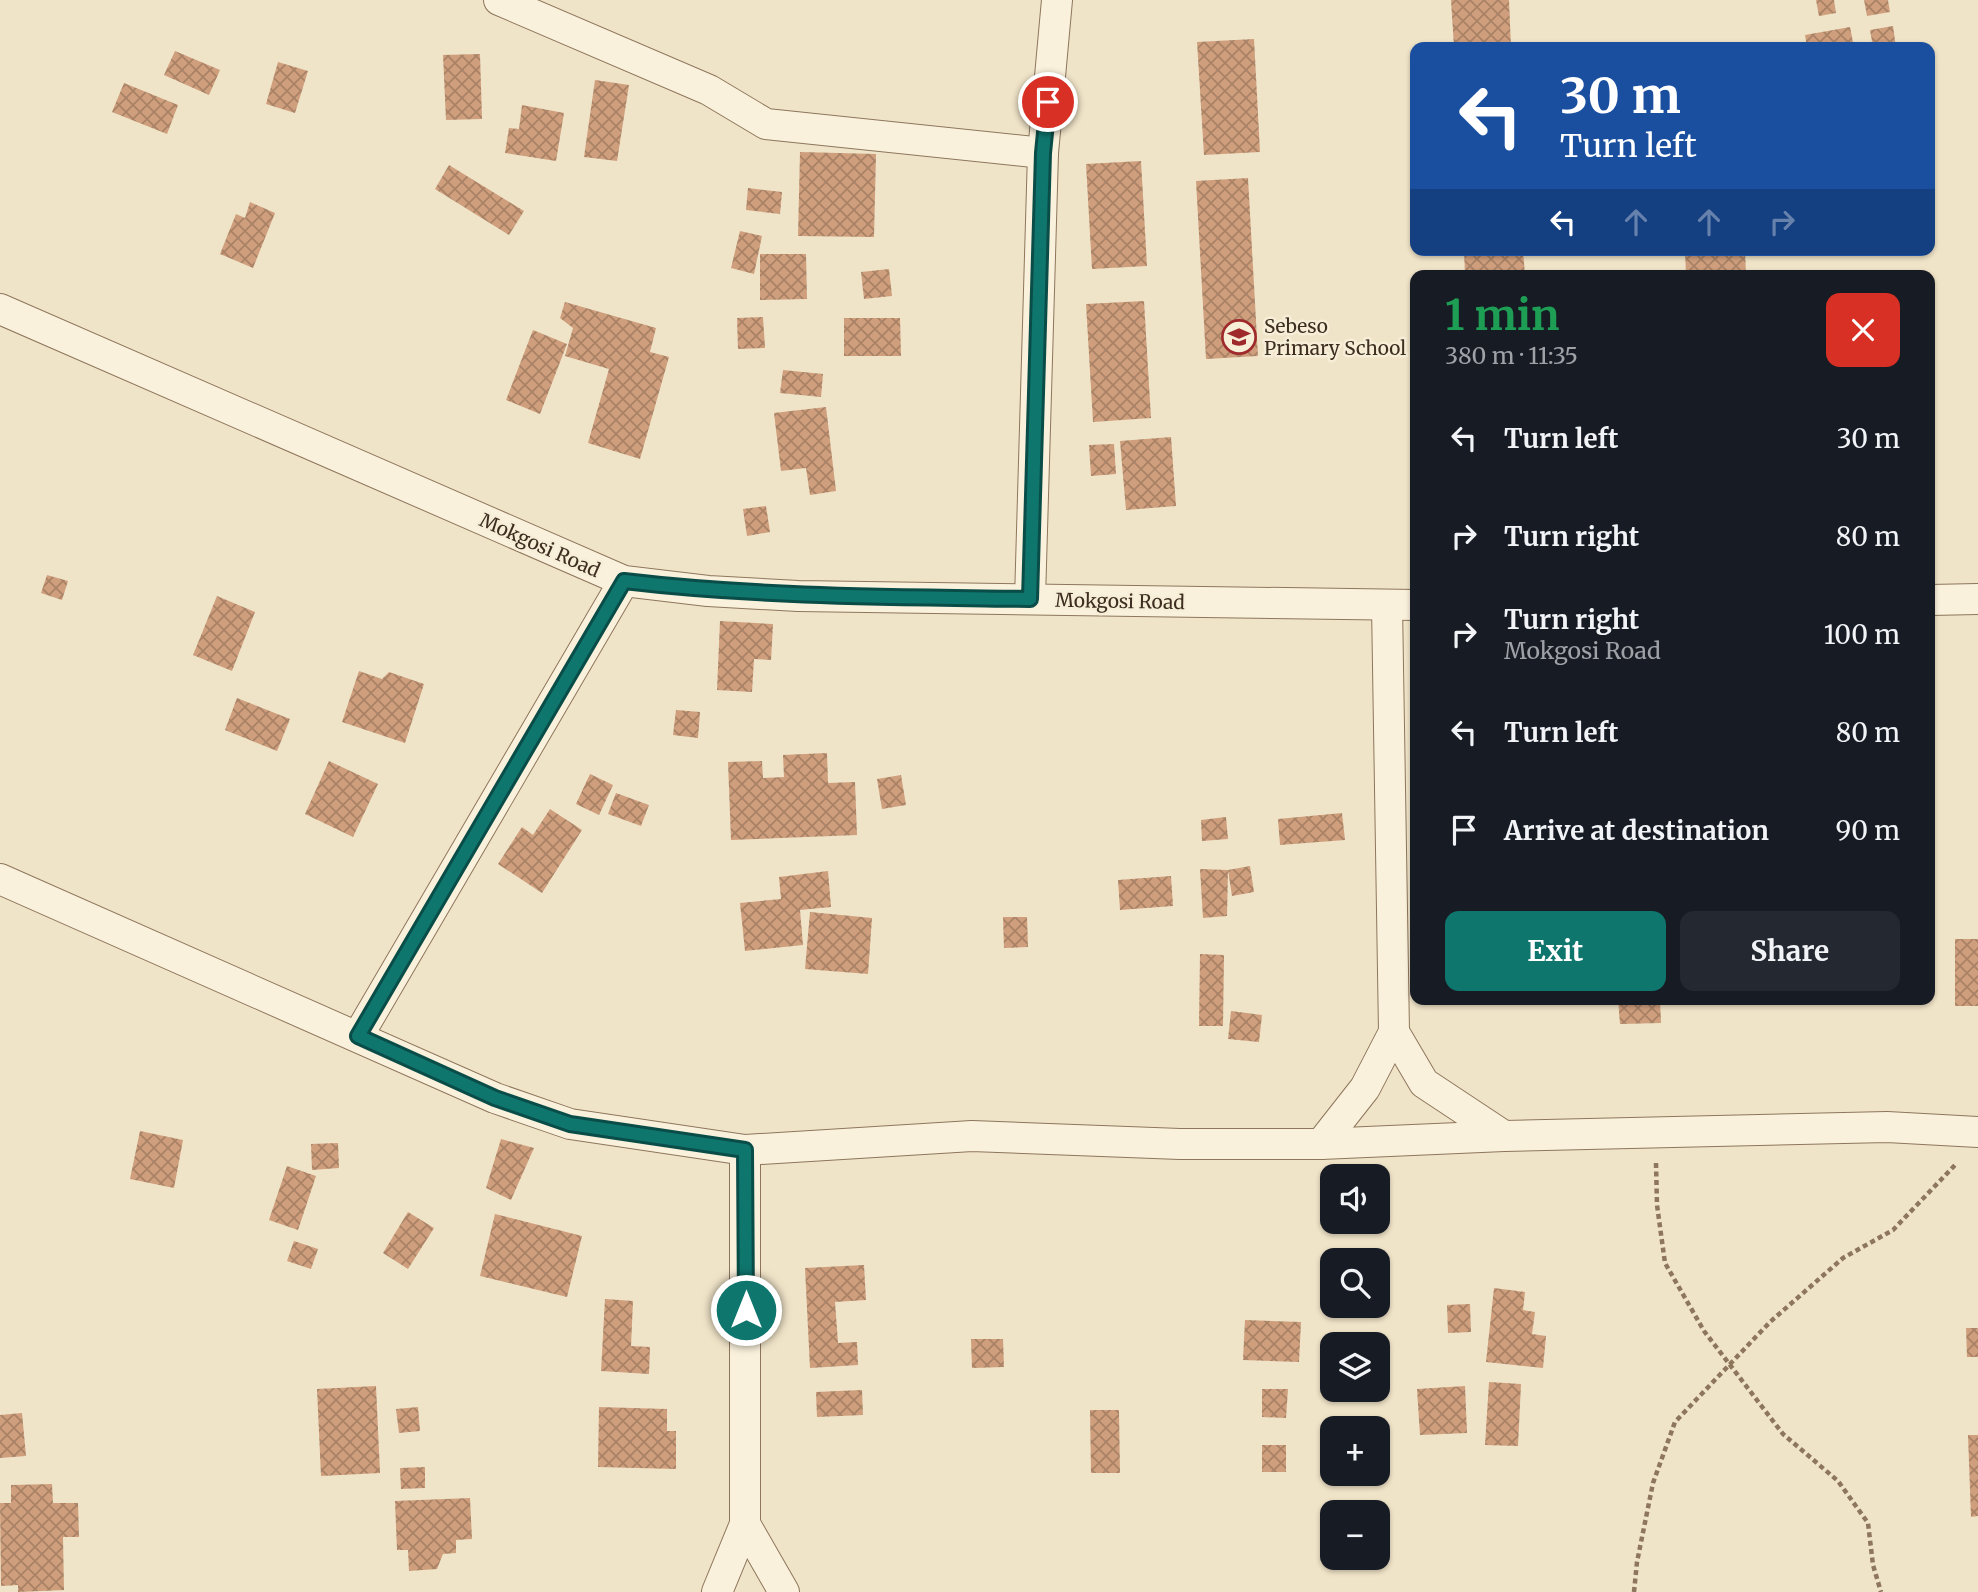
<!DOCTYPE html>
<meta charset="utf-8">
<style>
:root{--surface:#171b24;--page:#242831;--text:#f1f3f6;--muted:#9ea1a6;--accent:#0f766e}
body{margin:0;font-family:Merriweather,serif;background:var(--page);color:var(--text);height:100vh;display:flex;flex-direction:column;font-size:26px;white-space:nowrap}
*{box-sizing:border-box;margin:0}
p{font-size:23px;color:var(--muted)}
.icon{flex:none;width:38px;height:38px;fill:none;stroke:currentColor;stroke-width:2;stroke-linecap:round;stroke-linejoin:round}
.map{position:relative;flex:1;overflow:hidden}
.sheet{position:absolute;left:1410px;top:270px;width:525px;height:735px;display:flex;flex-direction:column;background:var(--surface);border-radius:14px;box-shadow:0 2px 5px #0004}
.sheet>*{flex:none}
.hud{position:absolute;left:1410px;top:42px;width:525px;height:214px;border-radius:14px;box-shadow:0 2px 5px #0004;background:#1a4fa0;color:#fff;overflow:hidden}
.controls{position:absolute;left:1320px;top:1164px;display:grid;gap:14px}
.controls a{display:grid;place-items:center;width:70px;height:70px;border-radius:14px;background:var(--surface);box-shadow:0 2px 5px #0004;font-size:35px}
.pin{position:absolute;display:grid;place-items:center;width:60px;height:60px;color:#fff;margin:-30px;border:4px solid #fff;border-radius:50%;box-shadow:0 2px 7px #0007}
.me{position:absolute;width:77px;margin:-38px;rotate:0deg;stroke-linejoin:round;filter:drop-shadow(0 0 5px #0008)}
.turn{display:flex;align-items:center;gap:24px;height:147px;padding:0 35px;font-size:32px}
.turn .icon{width:91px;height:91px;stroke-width:2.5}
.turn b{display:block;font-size:49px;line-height:60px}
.lanes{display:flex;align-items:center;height:66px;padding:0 35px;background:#0003;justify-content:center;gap:35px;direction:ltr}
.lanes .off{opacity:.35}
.round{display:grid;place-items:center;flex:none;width:74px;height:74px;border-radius:14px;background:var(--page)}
.overview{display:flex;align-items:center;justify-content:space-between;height:119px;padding:0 35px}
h1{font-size:42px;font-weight:700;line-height:52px;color:#1e9e55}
.primary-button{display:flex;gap:14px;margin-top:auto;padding:14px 35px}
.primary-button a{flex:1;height:80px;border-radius:14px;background:var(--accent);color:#fff;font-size:28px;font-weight:700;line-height:80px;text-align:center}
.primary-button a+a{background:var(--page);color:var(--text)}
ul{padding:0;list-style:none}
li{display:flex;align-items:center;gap:21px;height:98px;padding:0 35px}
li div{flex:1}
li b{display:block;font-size:26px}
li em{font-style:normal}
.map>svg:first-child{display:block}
</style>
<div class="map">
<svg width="1978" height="1592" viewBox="0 0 1978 1592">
<defs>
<pattern id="building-cross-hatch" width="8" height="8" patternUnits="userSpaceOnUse" patternTransform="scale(1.75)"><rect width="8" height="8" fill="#cf9f7d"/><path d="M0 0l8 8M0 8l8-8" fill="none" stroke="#a98266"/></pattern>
</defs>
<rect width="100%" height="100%" fill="#f0e4c8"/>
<g fill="url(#building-cross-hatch)">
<path d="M1451 0H1509L1511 47H1454Z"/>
<path d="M1816 0H1834L1836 13 1819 16Z"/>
<path d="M1864 0H1888L1890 12 1867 16Z"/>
<path d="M1893 26 1896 47H1873L1870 30Z"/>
<path d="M1850 27 1854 47H1807L1805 35Z"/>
<path d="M1254 39 1260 152 1204 155 1197 42Z"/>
<path d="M175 51 220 70 209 95 164 75Z"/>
<path d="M480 54 482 119 446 120 443 55Z"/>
<path d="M278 62 308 71 295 113 266 104Z"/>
<path d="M595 80 629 85 617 161 584 157Z"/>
<path d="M124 83 178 105 167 134 112 112Z"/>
<path d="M522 105 564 113 556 161 505 153 509 128 519 129Z"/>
<path d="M800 152 876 154 874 237 798 236Z"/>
<path d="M1141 161 1147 266 1092 269 1086 164Z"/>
<path d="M449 165 524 211 509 235 435 189Z"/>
<path d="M1248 178 1258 356 1206 359 1196 181Z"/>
<path d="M748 188 782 192 780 214 746 210Z"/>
<path d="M250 202 275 213 253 268 220 254 236 214 245 218Z"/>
<path d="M740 231 762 236 754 274 731 268Z"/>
<path d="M1464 250H1523L1525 275H1465Z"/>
<path d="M1685 250H1745L1746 275H1686Z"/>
<path d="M760 254H806L807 299 760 300Z"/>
<path d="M889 269 892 296 864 299 861 272Z"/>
<path d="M1144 301 1151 418 1093 422 1086 304Z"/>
<path d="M565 302 656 328 650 352 669 357 640 459 588 443 609 369 565 356 573 328 560 318Z"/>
<path d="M763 317 765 348 738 349 737 318Z"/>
<path d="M844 318H900L901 356H844Z"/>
<path d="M533 330 567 344 540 414 506 400Z"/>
<path d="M783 370 823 374 821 397 780 393Z"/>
<path d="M826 407 836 491 810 495 806 468 781 471 774 413Z"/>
<path d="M1171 437 1176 506 1126 510 1120 441Z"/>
<path d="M1114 444 1116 474 1091 476 1089 445Z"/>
<path d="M766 506 770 532 747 536 743 509Z"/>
<path d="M47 575 68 581 62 600 41 593Z"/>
<path d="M217 596 255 612 232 671 193 655Z"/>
<path d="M720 621 773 624 771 660 754 659 752 692 717 690Z"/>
<path d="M359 671 382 679 389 672 424 684 405 743 342 722Z"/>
<path d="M237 698 290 719 277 751 225 730Z"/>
<path d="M676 710 700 712 698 738 673 735Z"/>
<path d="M827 753 828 783 855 782 857 835 731 840 728 762 762 761 763 778 784 777 783 755Z"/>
<path d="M329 761 378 784 353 837 305 814Z"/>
<path d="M590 774 613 785 599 815 576 804Z"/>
<path d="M901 775 906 805 882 809 877 779Z"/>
<path d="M616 793 649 805 641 826 608 814Z"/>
<path d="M550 809 582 830 542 893 498 864 522 827 533 835Z"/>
<path d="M1342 813 1345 840 1280 845 1278 819Z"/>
<path d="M1226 817 1228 839 1202 841 1201 820Z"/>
<path d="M1250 866 1254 892 1232 896 1228 870 1227 916 1203 918 1200 869 1228 870Z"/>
<path d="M828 871 831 907 800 910 803 945 745 951 740 903 781 899 779 877Z"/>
<path d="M1930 875H1934L1935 905 1930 906Z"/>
<path d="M1171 876 1173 906 1120 910 1118 880Z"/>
<path d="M810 912 872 918 868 974 805 969Z"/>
<path d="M1003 917H1027L1028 947 1004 948Z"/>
<rect x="1955" y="939" width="23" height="67"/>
<path d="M1200 954 1224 955 1223 1026H1199Z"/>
<path d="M1618 999H1660L1661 1023 1620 1024Z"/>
<path d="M1231 1011 1262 1015 1259 1042 1228 1039Z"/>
<path d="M140 1131 183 1140 174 1188 130 1179Z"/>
<path d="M501 1139 534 1148 511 1200 486 1188Z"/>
<path d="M338 1143 339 1168 312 1170 311 1144Z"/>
<path d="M287 1166 316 1176 298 1230 269 1220Z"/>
<path d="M408 1212 434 1228 408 1269 383 1253Z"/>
<path d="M495 1214 582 1236 567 1297 480 1276Z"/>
<path d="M294 1241 318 1249 311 1269 287 1261Z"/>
<path d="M864 1265 866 1300 835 1302 838 1343 857 1342 858 1365 810 1368 805 1268Z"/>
<path d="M1494 1288 1525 1292 1523 1310 1535 1312 1532 1334 1546 1336 1543 1368 1486 1362Z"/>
<path d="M605 1299 633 1301 631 1346 650 1347 649 1374 601 1371Z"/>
<path d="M1470 1304 1471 1332 1448 1333 1447 1305Z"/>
<path d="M1245 1320 1301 1322 1299 1362 1243 1360Z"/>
<path d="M1966 1328H1978V1357H1967Z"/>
<path d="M971 1339H1003L1004 1367 972 1368Z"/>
<path d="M1489 1382 1521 1384 1518 1446 1485 1445Z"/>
<path d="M376 1386 380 1473 321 1476 317 1389Z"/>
<path d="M1465 1386 1467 1433 1420 1435 1417 1389Z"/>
<path d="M1262 1389H1288L1286 1418 1262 1417Z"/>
<path d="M862 1390 863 1415 817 1417 816 1392Z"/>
<path d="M418 1407 420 1431 399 1433 396 1409Z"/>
<path d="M599 1407 667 1409V1431H676V1469L598 1467Z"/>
<path d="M1090 1410H1119L1120 1473H1091Z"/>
<path d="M22 1413 26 1456 0 1458V1415Z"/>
<path d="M1968 1435H1978V1516L1971 1517Z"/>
<rect x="1262" y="1445" width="24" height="27"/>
<path d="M425 1467V1488L401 1489 400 1468Z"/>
<path d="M52 1484 53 1503H78L79 1537H63L64 1590 18 1592V1585L1 1586 0 1503H11V1485Z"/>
<path d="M470 1498 472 1539 456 1540V1553L443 1554 437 1569 409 1571 408 1550H397L395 1501Z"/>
</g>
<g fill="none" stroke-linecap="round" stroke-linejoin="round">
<g stroke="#8d765c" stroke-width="32">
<g id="street">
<path d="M499 0 709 90 766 124 1043 153"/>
<path d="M0 309 624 581 708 591 798 596 1416 605"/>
<path d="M1030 599 1043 153 1057 0"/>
<path d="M1930 600 1978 599"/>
<path d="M0 879 495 1098 570 1124 745 1150 972 1136 1180 1144H1321L1504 1136 1887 1127 1978 1132"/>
<path d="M1394 1032 1424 1083 1504 1136"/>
<path d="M358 1036 624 581"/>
<path d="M1321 1144 1365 1088 1394 1032 1387 605"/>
<path d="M745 1524 784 1592"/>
<path d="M717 1592 745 1524V1150"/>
</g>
</g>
<g stroke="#8d765c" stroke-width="4.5" stroke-dasharray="5 3.5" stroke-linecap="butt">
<path d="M1656 1163 1657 1205 1665 1263 1704 1331 1783 1434 1838 1481 1868 1523 1873 1565 1881 1592"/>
<path d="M1634 1592 1637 1562 1653 1483 1675 1422 1770 1322 1843 1258 1893 1230 1956 1164"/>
</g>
<use href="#street" stroke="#faf1dc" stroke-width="30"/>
</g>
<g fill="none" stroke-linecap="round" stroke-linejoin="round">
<g stroke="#0a4d48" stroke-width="18">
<path id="route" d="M746 1310 745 1150 570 1124 495 1098 358 1036 624 581C759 597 894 597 1030 599L1043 153 1048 102"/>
</g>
<use href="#route" stroke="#0f766e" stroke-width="12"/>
</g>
<defs>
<g id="school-ring" transform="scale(1.75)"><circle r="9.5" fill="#f7eed8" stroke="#9e2a2b" stroke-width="1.5"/><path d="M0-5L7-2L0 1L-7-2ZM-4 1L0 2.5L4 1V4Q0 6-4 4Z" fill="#9e2a2b"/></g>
</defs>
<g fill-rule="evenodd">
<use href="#school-ring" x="1239" y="337"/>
</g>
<g text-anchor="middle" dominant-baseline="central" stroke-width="5" stroke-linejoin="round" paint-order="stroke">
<g font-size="19" fill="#3d2e20" stroke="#f7eed8" text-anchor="start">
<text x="1264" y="326">Sebeso<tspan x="1264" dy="22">Primary School</tspan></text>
</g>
<g font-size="19" fill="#3d2e20" stroke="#f7eed8">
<text transform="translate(540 545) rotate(24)">Mokgosi Road</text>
<text transform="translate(1120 601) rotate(1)">Mokgosi Road</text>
</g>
</g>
</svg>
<div class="controls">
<a><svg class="icon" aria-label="sound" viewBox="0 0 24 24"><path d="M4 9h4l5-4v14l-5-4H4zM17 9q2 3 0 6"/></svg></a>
<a><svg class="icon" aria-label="search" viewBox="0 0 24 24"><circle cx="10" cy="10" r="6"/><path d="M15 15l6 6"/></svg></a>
<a><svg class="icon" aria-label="layers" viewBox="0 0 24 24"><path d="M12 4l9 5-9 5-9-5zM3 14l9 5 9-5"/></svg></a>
<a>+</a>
<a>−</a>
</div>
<div class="pin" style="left:1048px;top:102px;background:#d93025"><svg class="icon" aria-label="arrive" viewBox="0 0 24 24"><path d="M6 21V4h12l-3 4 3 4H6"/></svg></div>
<svg class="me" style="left:746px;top:1310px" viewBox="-20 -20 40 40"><circle r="17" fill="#0f766e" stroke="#fff" stroke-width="3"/><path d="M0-11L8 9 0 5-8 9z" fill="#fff"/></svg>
<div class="hud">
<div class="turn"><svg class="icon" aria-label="left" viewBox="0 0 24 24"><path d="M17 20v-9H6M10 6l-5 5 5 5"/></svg><div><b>30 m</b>Turn left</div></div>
<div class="lanes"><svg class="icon" aria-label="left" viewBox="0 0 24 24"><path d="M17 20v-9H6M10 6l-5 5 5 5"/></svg><svg class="icon off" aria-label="ahead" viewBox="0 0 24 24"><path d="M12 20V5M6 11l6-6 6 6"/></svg><svg class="icon off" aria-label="ahead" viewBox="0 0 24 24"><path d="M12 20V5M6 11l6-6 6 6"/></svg><svg class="icon off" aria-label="right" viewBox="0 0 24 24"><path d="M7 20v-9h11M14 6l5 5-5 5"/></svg></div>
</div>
<section class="sheet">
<div class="overview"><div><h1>1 min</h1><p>380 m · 11:35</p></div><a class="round" style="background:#d93025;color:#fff"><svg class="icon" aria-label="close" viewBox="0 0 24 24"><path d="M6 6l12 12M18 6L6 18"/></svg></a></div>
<ul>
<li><svg class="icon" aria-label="left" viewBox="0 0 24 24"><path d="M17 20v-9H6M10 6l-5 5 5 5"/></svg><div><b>Turn left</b></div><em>30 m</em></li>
<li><svg class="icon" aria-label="right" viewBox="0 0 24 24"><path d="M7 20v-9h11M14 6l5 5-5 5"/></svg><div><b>Turn right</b></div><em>80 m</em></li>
<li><svg class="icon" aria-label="right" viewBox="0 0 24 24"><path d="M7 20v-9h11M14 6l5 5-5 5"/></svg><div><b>Turn right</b><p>Mokgosi Road</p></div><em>100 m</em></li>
<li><svg class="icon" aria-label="left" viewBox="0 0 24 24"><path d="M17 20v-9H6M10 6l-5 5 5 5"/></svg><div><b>Turn left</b></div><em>80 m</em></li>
<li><svg class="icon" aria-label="arrive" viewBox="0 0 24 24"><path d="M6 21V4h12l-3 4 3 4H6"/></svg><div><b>Arrive at destination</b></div><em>90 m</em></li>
</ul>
<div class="primary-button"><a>Exit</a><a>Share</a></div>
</section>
</div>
